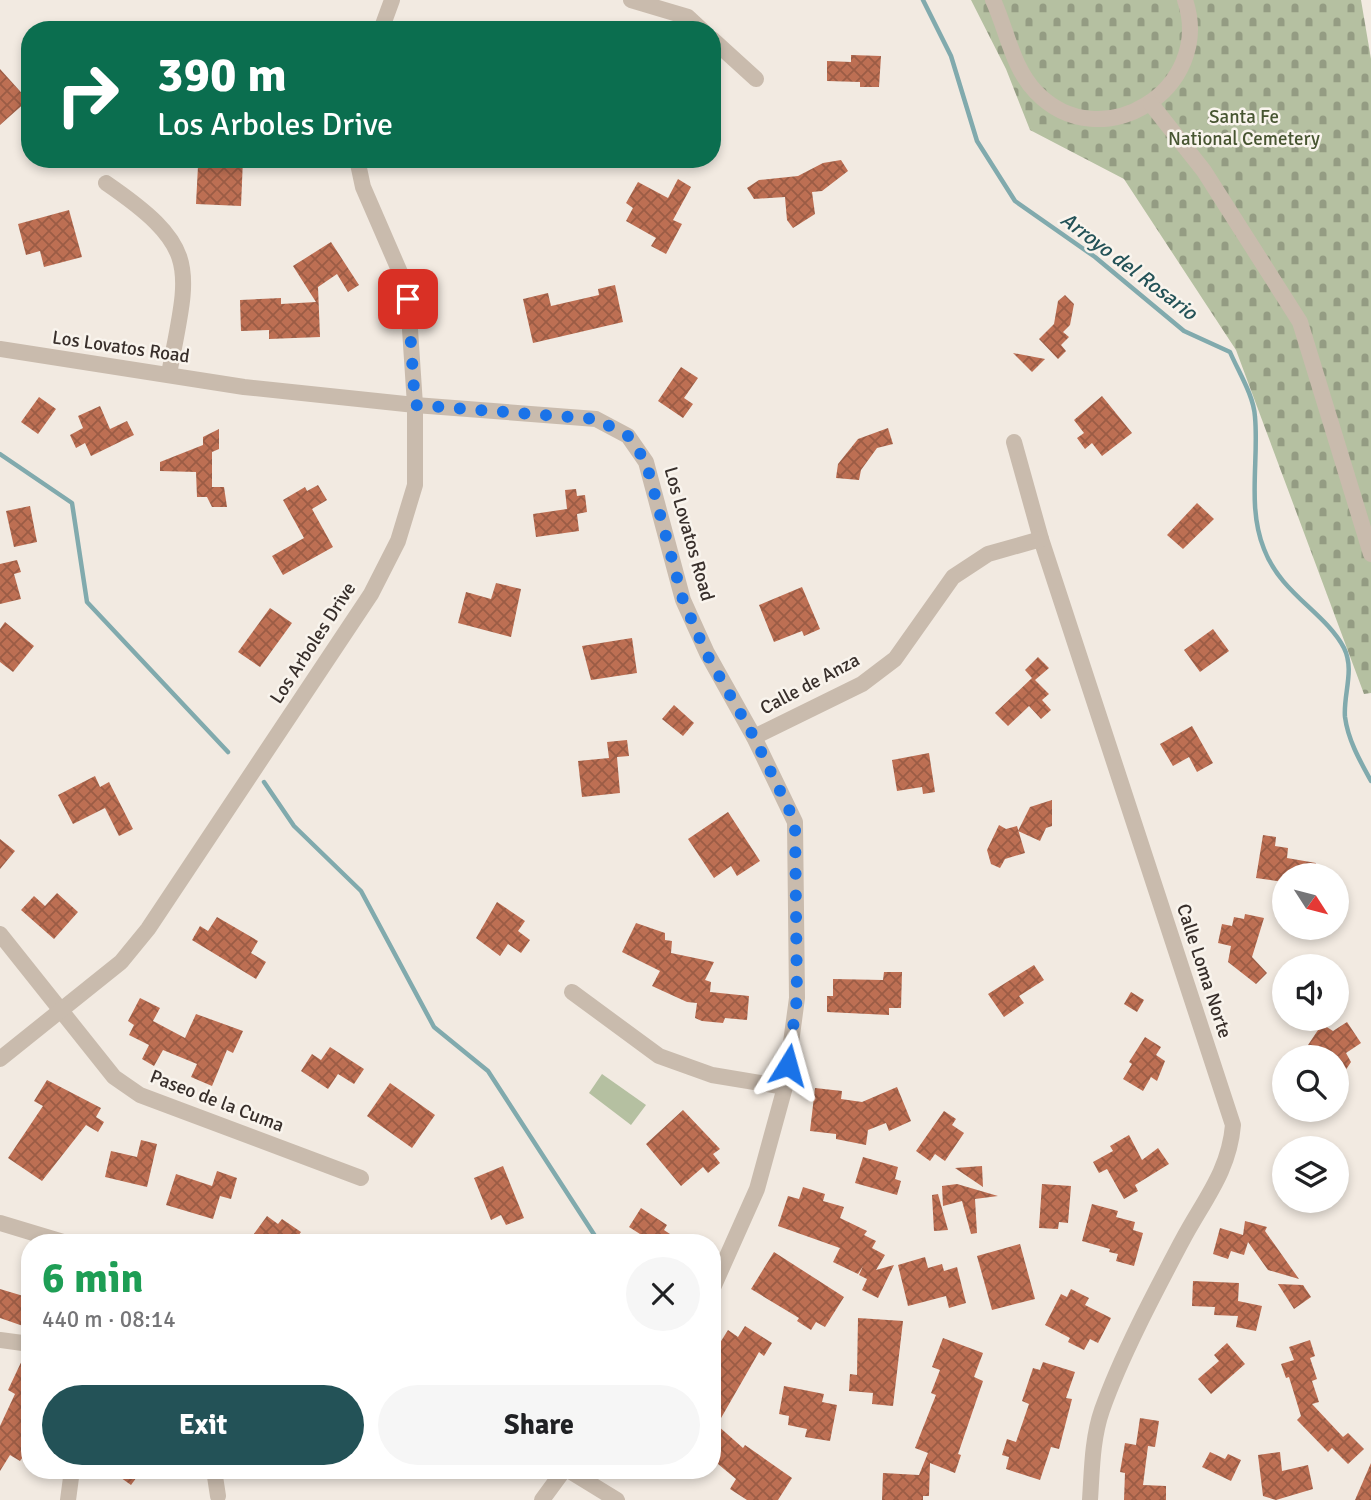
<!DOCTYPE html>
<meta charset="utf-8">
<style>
:root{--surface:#fff;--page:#f6f6f6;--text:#202124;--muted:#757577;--accent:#235257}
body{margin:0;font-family:Signika,sans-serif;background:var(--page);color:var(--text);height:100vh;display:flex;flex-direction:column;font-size:26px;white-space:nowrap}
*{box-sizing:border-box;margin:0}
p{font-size:23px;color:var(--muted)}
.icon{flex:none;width:38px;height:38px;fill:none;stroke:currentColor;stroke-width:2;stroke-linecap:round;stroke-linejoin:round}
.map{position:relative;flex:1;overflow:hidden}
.panel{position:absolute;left:21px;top:1234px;width:700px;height:245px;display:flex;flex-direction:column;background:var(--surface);border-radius:28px;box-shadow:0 4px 10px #0003}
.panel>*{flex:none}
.hud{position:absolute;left:21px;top:21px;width:700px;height:147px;border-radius:28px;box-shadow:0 4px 10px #0003;background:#0b6e4f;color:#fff;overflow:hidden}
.needle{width:46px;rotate:126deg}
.controls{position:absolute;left:1272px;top:863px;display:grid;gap:14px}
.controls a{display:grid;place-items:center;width:77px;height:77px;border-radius:50%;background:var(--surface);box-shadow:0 4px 10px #0003;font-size:35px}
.pin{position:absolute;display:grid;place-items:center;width:60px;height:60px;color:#fff;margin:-30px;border-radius:14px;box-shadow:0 4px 10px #0006}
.me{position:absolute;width:77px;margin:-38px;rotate:8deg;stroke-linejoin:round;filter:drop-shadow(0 0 5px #0008)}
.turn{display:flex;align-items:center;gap:24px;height:147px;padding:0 21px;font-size:32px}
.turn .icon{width:91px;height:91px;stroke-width:2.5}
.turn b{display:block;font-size:49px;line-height:60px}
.round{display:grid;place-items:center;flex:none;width:74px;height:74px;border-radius:37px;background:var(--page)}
.headline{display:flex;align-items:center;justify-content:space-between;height:119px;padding:0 21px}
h1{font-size:42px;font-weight:800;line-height:52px;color:#1e9e55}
.action{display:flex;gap:14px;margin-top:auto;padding:14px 21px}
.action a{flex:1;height:80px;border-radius:42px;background:var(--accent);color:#fff;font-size:28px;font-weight:800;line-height:80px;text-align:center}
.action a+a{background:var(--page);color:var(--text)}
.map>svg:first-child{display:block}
</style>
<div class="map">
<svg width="1371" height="1500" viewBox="0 0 1371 1500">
<defs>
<pattern id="cemetery-stones" width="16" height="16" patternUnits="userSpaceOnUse" patternTransform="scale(1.75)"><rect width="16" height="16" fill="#b5c0a1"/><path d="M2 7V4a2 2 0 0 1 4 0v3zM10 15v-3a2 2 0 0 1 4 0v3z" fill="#949c83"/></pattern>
<pattern id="building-cross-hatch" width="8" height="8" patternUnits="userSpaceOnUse" patternTransform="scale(1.75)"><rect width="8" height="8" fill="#bd6f53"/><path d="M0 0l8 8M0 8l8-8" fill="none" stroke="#9b5c45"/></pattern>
</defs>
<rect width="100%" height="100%" fill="#f2eae1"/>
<path fill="url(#cemetery-stones)" d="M971 0H1361L1371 59V693L1364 694 1236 350 1124 179 1030 130 1006 69Z"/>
<path fill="#b5c0a1" d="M602 1074 646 1105 631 1125 589 1093Z"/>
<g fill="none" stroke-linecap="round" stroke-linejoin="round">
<g stroke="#81aaad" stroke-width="4.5">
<path d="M923 0 951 56 977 141 1015 201 1095 257 1184 331 1230 352C1238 371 1254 396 1255 417 1259 460 1247 507 1264 549 1281 594 1325 612 1344 648 1355 670 1343 695 1345 717 1348 740 1360 761 1371 781"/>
<path d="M0 454 72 503 87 602 228 752"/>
<path d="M264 782 294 826 361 891 434 1027 488 1071 597 1239"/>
</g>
</g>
<g fill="url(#building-cross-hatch)">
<path d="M851 55 881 56 879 87H860V82L827 81V61L851 62Z"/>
<path d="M0 69 28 100 0 125Z"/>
<path d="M214 159H243L241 206 196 204 198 166 214 167Z"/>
<path d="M841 160 848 171 822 191 812 192 815 214 793 228 787 220 785 197 754 199 747 188 759 180 798 176 823 163Z"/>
<path d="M678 179 691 187 673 220 682 224 666 254 651 246 656 238 626 221 633 208 626 203 638 182 668 198Z"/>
<path d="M69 210 82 257 44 267 40 251 26 255 18 224Z"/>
<path d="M331 242 359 285 348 292 337 274 318 287 320 337 269 339V330L241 331 240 300 281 298V304L316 302 293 266Z"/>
<path d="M615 285 623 322 533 343 523 299 548 293 551 306 599 295 598 289Z"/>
<path d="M1065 295 1074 304 1070 325 1063 332 1069 337 1061 345 1066 351 1058 359 1039 339 1054 324 1058 301Z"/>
<path d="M1013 353 1045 359 1032 372Z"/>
<path d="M681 367 698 378 684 398 693 404 683 418 658 401Z"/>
<path d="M1102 396 1132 433 1102 456 1092 443 1085 449 1077 438 1084 433 1074 420Z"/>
<path d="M39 397 56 409 38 434 21 422Z"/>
<path d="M100 406 110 429 127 421 134 435 91 456 85 443 76 448 70 435 83 428 78 416Z"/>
<path d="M888 428 893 444 877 448 861 470 859 480 836 478 838 464 858 439Z"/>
<path d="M219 429V449L212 452V487H224L227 507H212L207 497H197L196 472 160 471V462L203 445V437Z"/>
<path d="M318 485 327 500 312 509 333 547 283 575 272 556 304 538 283 500 305 487 307 491Z"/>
<path d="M576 489 577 496 585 495 587 512 577 514 579 531 536 537 533 514 567 509 565 490Z"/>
<path d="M1197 503 1214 519 1183 549 1167 535Z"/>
<path d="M30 506 37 542 14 547 6 511Z"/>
<path d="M17 560 21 572 14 574 21 599 0 604V564Z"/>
<path d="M496 583 521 589 511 637 458 623 466 592 491 599Z"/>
<path d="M802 587 820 629 804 636 802 631 774 642 759 605Z"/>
<path d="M270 608 292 623 260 667 238 652Z"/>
<path d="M5 622 34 646 13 672 0 662V629Z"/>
<path d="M1213 629 1229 651 1200 672 1184 650Z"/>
<path d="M632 638 637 673 591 680 582 646Z"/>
<path d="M1038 657 1049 668 1035 680 1049 694 1042 700 1051 710 1041 719 1029 706 1008 726 995 713 1032 678 1025 670Z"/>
<path d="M674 705 694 723 683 736 662 719Z"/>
<path d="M1192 726 1213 763 1197 772 1189 757 1173 766 1160 744Z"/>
<path d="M627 740 629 756 617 757 620 793 582 797 578 761 609 758 607 742Z"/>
<path d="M929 753 935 792 923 794 922 787 897 791 892 760Z"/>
<path d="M95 776 100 787 109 782 133 829 119 836 105 808 73 824 58 795Z"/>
<path d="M1052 800V826L1046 828 1040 841 1018 831 1030 807Z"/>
<path d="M728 812 760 861 737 876 731 866 714 878 688 839Z"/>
<path d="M999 825 1006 829 1017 826 1025 853 1005 859 1000 868 991 864 987 850Z"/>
<path d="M1263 835 1276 837 1275 846 1288 848 1287 858 1316 863 1314 875H1284V882L1256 878Z"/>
<path d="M0 839 15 851 0 869Z"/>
<path d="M57 893 78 912 54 939 21 910 34 896 45 906Z"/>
<path d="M497 902 525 921 518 931 530 940 521 953 508 944 500 956 476 938Z"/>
<path d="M1245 914 1264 918 1252 957 1267 973 1256 984 1228 962 1231 946 1218 943 1222 924 1232 926 1234 917 1244 919Z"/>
<path d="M217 917 258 941 251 953 266 962 256 979 192 940 200 926 208 931Z"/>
<path d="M636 923 665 933V940L672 941 671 953 714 962 705 980 711 982 710 992 749 996 747 1020 725 1018 723 1023 702 1021 695 1018 697 1003 687 1002 652 986 660 971 622 952Z"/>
<path d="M1034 965 1044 980 1019 996 1024 1003 1004 1017 988 994Z"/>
<path d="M884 972H902L901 1008H889V1015L827 1012V996H833V979L883 980Z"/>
<path d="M1131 992 1144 1000 1137 1012 1124 1004Z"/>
<path d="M140 998 160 1008 153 1021 185 1038 196 1014 243 1031 233 1053 227 1050 212 1086 191 1077 197 1064 163 1050 154 1066 142 1059 149 1045 129 1035 134 1025 128 1021Z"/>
<path d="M1347 1022 1361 1043 1346 1053 1351 1062 1345 1071 1337 1066V1057H1314L1318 1052 1308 1045 1322 1024 1333 1031Z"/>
<path d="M1145 1037 1161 1047 1156 1055 1165 1061 1157 1081 1151 1077 1143 1091 1123 1079 1132 1064 1129 1062Z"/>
<path d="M330 1047 364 1069 354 1084 338 1074 328 1089 301 1071 312 1054 321 1060Z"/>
<path d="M47 1080 101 1108 96 1117 104 1122 98 1132 86 1125 42 1181 8 1158 43 1106 34 1101Z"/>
<path d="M390 1083 435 1115 412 1148 367 1116Z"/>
<path d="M897 1087 911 1121 889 1131 886 1123 868 1130 866 1145 836 1139V1134L810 1131 815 1088 842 1091 841 1099 862 1102Z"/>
<path d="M683 1110 720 1149 713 1154 720 1163 708 1173 703 1167 681 1186 646 1144Z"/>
<path d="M944 1111 956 1119 952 1125 964 1133 945 1161 935 1154 930 1161 916 1151Z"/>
<path d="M1129 1135 1142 1160 1158 1148 1169 1164 1135 1185 1138 1191 1124 1199 1107 1169 1099 1173 1093 1162 1113 1151 1110 1146Z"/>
<path d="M141 1140 157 1144 147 1187 105 1177 111 1151 137 1157Z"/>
<path d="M863 1157 898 1167 895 1179 901 1181 897 1195 855 1183Z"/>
<path d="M503 1166 524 1218 506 1225 501 1215 491 1220 474 1178Z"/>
<path d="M982 1166 983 1187 955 1168Z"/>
<path d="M217 1171 237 1178 231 1199 220 1196 213 1219 166 1205 176 1174 212 1186Z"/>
<path d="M957 1184 998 1196 975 1199 977 1233 971 1234 962 1201 943 1206 942 1186Z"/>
<path d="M1042 1184 1071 1186 1068 1223 1059 1222 1058 1229 1039 1228Z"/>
<path d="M803 1187 825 1194 823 1201 844 1207 840 1218 867 1231 864 1235 876 1241 872 1248 885 1255 876 1270 894 1265 878 1298 862 1290 867 1279 859 1275 863 1266 858 1274 833 1262 840 1248 778 1226 788 1196 799 1199Z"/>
<path d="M938 1194 948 1230 934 1231 932 1195Z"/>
<path d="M1092 1204 1118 1211 1116 1217 1135 1222 1133 1230 1143 1233 1134 1266 1116 1261 1118 1254 1109 1252 1110 1249 1082 1241Z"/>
<path d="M641 1208 667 1225 664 1230 682 1242H634L640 1234 629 1227Z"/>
<path d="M267 1216 278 1224 282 1219 301 1232 294 1242H248Z"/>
<path d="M1245 1221 1267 1227 1265 1231 1299 1279 1268 1270 1248 1242 1244 1255 1231 1251 1228 1259 1213 1254 1220 1228 1243 1235Z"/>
<path d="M1020 1244 1035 1299 992 1310 977 1256Z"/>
<path d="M774 1252 844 1297 825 1327 816 1322 811 1330 797 1321 799 1318 751 1289Z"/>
<path d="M925 1257 928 1268 942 1264 944 1271 957 1267 966 1303 949 1308 946 1296 908 1306 898 1265Z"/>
<path d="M1193 1281 1239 1283 1238 1301 1262 1306 1256 1331 1236 1327 1238 1316 1214 1315 1215 1307 1192 1306Z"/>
<path d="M1278 1284 1303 1285 1311 1297 1294 1309Z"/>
<path d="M0 1289 30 1298 26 1327 0 1318Z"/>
<path d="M1071 1289 1089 1298 1085 1305 1111 1318 1098 1343 1090 1339 1084 1350 1068 1342 1070 1338 1045 1325 1061 1294 1067 1297Z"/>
<path d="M858 1318 903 1321 893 1406 872 1404 873 1393 849 1391 850 1374 857 1375Z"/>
<path d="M745 1326 772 1343 764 1356 759 1352 717 1425 743 1448 745 1445 792 1478 778 1500H747L730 1489 736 1479 712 1459V1343L718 1346 728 1330 738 1337Z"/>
<path d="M943 1338 983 1353 974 1377 983 1381 958 1454 961 1455 955 1473 930 1463 929 1496H923V1500H882L883 1473 919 1475 928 1453 915 1448 936 1395 931 1393 940 1370 932 1367Z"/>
<path d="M1310 1340 1315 1356 1310 1358 1317 1379 1312 1381 1319 1402 1312 1404 1343 1437 1348 1433 1364 1449 1348 1464 1332 1448 1328 1452 1297 1420 1301 1416 1289 1377 1286 1378 1281 1364 1294 1360 1289 1347Z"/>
<path d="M1227 1343 1245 1364 1211 1394 1198 1379 1219 1361 1214 1355Z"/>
<path d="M25 1354H30V1447L20 1461 10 1455 0 1471V1426L15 1394 8 1390Z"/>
<path d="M1043 1362 1075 1372 1066 1398 1072 1399 1059 1449 1051 1447 1040 1480 1006 1469 1009 1457 1002 1455 1007 1439 1016 1442 1029 1404 1022 1401 1033 1368 1040 1370Z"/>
<path d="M784 1386 824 1394 822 1402 837 1405 830 1441 805 1437 807 1429 788 1425 789 1416 779 1414Z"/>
<path d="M1140 1418 1159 1421 1155 1447 1148 1446 1143 1485 1166 1486V1500H1124L1125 1473 1120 1472 1125 1443 1136 1445Z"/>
<path d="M1210 1452 1225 1459 1228 1454 1241 1460 1231 1481 1202 1467Z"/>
<path d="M1280 1452 1282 1471 1308 1465 1313 1489 1276 1500 1263 1496 1258 1455Z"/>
<path d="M1371 1463V1500H1355Z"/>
<path d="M110 1470H142L131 1485Z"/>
</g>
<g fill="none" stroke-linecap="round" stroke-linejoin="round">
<g stroke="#c9bbad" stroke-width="16">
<path d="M631 0 688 17 702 30"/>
<path d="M993 0C1007 30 1012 67 1036 92 1101 160 1215 89 1185 0"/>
<path d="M381 30 392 0"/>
<path d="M712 39 756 79"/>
<path d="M1151 104 1204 171 1300 322 1371 554"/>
<path d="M106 183C202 249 189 267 169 374"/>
<path d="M0 349 244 387 415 405 596 419 628 436 646 462 683 600 707 653 754 737 795 822 797 998 785 1087 757 1189 712 1290"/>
<path d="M1014 442 1041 539 1233 1125C1229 1172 1203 1201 1182 1241 1155 1292 1121 1356 1102 1410 1092 1439 1092 1470 1090 1500"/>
<path d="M754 737 862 684 895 659 953 577 988 554 1041 539"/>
<path d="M0 934 114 1077 140 1095 361 1178"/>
<path d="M572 992 659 1056 712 1075 785 1087"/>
<path d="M0 1059 121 962 148 929 371 594 398 541 415 485V405L408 299 402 277 363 187 357 159"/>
<path d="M0 1223 63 1242"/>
<path d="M0 1340 30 1344"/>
<path d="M214 1470 218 1496"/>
<path d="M568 1470 617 1500"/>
<path d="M68 1500 72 1470"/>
<path d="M542 1500 564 1470"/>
</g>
</g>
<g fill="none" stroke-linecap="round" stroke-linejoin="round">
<path stroke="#1a73e8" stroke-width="12" stroke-dasharray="0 21.6" d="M408 299 415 405 596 419 628 436 646 462 683 600 706 653 754 737 795 822 797 998 788 1065"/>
</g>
<g text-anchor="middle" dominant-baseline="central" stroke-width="5" stroke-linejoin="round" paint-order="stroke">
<g font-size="19" fill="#475531" stroke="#f9f4ed">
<text x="1244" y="117">Santa Fe<tspan x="1244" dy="22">National Cemetery</tspan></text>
</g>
<g font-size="19" fill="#382f2b" stroke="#f9f4ed">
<text transform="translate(121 347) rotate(8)">Los Lovatos Road</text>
<text transform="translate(689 534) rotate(74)">Los Lovatos Road</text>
<text transform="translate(313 643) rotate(-57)">Los Arboles Drive</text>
<text transform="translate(810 684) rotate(-28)">Calle de Anza</text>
<text transform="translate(1204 971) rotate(72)">Calle Loma Norte</text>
<text transform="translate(217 1101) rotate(21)">Paseo de la Cuma</text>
</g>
<g font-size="21" font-style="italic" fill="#235257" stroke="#f9f4ed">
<text transform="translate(1129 266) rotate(37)">Arroyo del Rosario</text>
</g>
</g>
</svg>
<div class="controls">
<a><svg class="needle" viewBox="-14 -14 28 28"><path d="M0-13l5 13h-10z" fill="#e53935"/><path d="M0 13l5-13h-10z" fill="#757577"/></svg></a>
<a><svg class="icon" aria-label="sound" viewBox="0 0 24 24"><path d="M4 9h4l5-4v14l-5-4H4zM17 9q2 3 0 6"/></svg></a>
<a><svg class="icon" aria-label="search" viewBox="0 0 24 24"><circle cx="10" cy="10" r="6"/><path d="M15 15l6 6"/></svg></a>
<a><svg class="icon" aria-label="layers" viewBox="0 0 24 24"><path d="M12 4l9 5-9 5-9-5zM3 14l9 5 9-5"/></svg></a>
</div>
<div class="pin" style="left:408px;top:299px;background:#d93025"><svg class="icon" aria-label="arrive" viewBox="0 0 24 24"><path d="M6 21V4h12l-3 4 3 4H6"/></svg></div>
<svg class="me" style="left:788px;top:1065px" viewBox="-20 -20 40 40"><path d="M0-17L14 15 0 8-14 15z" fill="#1a73e8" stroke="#fff" stroke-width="4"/></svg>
<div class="hud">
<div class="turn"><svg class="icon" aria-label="right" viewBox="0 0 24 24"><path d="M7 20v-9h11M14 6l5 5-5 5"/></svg><div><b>390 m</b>Los Arboles Drive</div></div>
</div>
<section class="panel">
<div class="headline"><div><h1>6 min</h1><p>440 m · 08:14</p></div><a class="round"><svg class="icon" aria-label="close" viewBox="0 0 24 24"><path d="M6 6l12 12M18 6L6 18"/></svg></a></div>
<div class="action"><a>Exit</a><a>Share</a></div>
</section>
</div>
